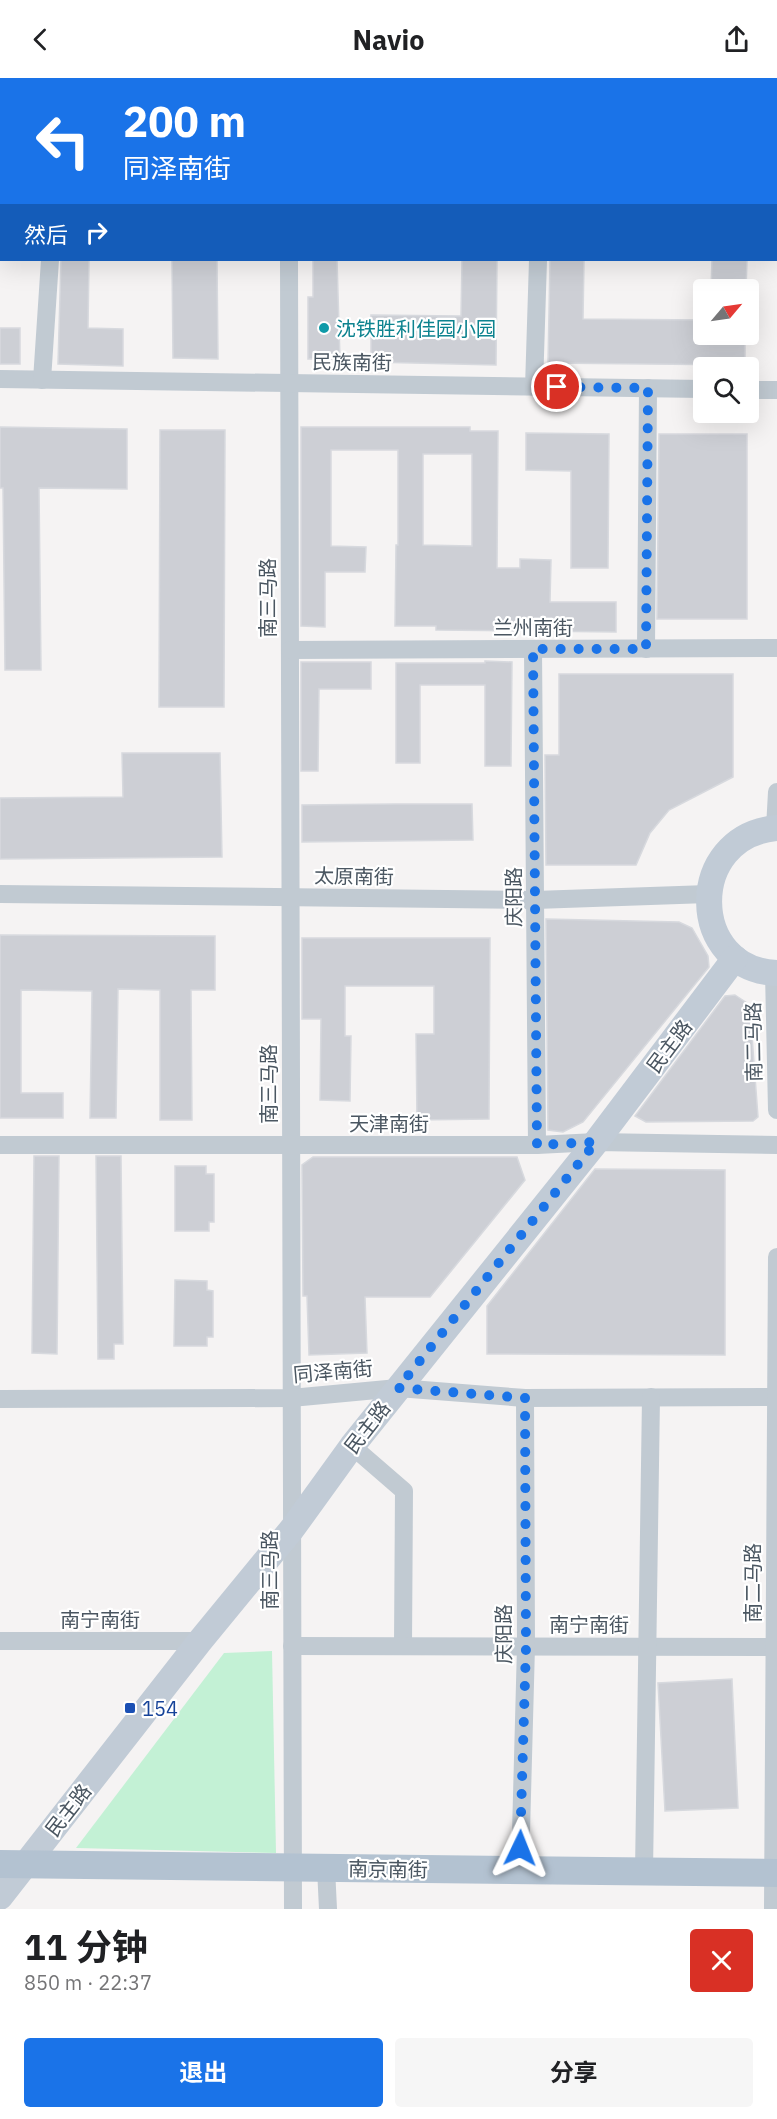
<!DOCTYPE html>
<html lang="zh">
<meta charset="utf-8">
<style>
:root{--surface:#fff;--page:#f6f6f6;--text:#202124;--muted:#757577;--accent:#1a73e8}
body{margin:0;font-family:"IBM Plex Sans","Noto Sans SC",sans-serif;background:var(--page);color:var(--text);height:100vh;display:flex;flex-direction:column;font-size:22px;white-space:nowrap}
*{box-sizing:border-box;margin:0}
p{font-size:20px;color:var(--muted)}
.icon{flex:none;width:33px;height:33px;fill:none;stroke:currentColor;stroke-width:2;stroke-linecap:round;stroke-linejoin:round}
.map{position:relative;height:1831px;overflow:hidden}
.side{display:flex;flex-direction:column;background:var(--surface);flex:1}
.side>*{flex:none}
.top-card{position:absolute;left:0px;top:0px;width:777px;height:183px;box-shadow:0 6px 24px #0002;background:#1a73e8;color:#fff;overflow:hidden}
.needle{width:39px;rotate:61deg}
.fabs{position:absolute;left:693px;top:201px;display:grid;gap:12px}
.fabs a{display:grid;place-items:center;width:66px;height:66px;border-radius:6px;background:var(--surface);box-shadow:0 6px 24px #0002;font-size:30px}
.pin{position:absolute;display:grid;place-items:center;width:51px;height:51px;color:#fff;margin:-26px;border:3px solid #fff;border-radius:50%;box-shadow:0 2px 6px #0007}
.me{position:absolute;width:66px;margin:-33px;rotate:2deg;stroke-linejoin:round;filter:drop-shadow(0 0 4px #0008)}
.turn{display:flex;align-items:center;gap:21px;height:126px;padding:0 24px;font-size:27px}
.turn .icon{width:78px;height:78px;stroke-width:2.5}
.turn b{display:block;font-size:42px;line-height:51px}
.then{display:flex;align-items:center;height:57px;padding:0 24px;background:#0003;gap:12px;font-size:22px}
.round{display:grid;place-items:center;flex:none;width:63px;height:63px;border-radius:6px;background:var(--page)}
.overview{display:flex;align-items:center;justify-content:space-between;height:102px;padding:0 24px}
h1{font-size:36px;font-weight:700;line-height:45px}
.cta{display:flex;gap:12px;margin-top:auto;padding:12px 24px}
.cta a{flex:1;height:69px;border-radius:6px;background:var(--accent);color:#fff;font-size:24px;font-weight:700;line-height:69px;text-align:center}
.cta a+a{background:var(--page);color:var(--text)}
header{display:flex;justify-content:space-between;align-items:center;height:78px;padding:0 24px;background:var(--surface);font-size:27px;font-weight:700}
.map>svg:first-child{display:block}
</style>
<header><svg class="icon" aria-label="back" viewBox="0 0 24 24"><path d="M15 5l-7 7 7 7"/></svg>Navio<svg class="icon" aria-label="share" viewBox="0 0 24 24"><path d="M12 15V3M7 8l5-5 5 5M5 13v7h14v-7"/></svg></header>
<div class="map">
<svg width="777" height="1831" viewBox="0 0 777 1831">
<rect width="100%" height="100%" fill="#f5f3f3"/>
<path fill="#c3f1d5" d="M272 1573 276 1775 76 1770 224 1575Z"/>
<g fill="#cdcfd5" stroke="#d7d9de" stroke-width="1.5" fill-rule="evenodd">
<path d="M61 182H89L88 250 123 251V288L58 286Z"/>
<path d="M172 182H217L218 281 173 280Z"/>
<path d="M313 182H337L340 281H308V219H313Z"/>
<path d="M462 182H497L496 287 371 284V237L461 238Z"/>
<path d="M550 182H584L583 241 704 242V256H745V287L548 285Z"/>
<path d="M712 182H747L746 212H711Z"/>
<rect x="0" y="250" width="20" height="36"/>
<path d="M0 349 127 351V411L39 410 41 592H5L3 410H0Z"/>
<path d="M301 349H470V353H498L497 490H520V481L551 482 550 524H616V554L436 552V548H395L396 467H398V372H331V468L366 469 365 494H325V549L301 548ZM423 376H472V468L423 467Z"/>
<path d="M160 352H225L224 629H159Z"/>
<path d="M526 355 609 356 608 490H571V393L526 392Z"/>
<path d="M659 356H747V541H657Z"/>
<path d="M485 583 512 584 511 688H485V607H420V685H396V585H485Z"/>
<path d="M301 584H371V611H319L318 693H301Z"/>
<path d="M559 596H733V699L669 732 650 755 636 787H546L545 677H559Z"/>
<path d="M122 675H220L222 779 0 781V720L123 719Z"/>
<path d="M396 726H472L473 762 302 764V727Z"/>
<path d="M546 841 679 844 692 850 708 878 709 889 583 1044 563 1054 548 1052Z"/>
<path d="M0 857 215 858V912H191L192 1042H160V912L118 911 116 1040H90L92 913 21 912V1015H63V1040H0Z"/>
<path d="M302 860H490L489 1041 417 1042 416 956H434V908H345V958H351L350 1023 320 1022 321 941H302Z"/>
<path d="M735 917 747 925 750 931 758 1039 753 1043 646 1044 635 1038 725 918Z"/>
<path d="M34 1078H59L57 1276 32 1275Z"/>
<path d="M96 1078H121L123 1266H114V1281H98Z"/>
<path d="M313 1079H517L525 1102 430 1219H365L367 1275 309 1277 307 1218H303L302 1087Z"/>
<path d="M175 1088H206V1096H214V1144H209V1153H175Z"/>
<path d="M595 1091 725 1092V1277L487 1276V1228Z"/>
<path d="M175 1202 207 1203V1212L213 1213V1259H207V1268H174Z"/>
<path d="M732 1601 738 1730 665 1733 658 1605Z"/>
</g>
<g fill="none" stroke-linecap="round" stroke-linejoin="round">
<g stroke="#c1cad2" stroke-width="18">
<path d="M289 0V2"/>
<path d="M0 63H2"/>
<path d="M776 69H777"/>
<path d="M289 182 293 1831"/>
<path d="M0 301 704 311"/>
<path d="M42 302 50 182"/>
<path d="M534 309 538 182"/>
<path d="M748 312H777"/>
<path d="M533 571 537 1067"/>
<path d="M646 571 648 310"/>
<path d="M290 572 777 570"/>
<path d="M775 750 777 714"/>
<path d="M0 816 535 822 708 816"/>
<path d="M774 895 777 1032"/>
<path d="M0 1067H537L596 1064 777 1067"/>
<path d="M0 1321 291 1320 398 1310 525 1320 777 1319"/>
<path d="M352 1368 404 1413 403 1568"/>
<path d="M0 1563H200"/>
<path d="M292 1568 777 1569"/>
<path d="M326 1790 328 1831"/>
<path d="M520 1792 526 1568 525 1320"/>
<path d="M644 1794 651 1319"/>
<path d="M773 1831 777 1179"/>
</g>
<g stroke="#c1cbd6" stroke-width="26">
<path d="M777 750C685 758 688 892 777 895"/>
<path d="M0 1819 200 1563 292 1451 352 1368 596 1064 735 880"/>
</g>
<path stroke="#b3c2d1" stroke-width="28" d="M0 1786 777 1795"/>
</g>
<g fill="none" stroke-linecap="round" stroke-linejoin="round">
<path stroke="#1a73e8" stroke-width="10" stroke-dasharray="0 18" d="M520 1770 526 1569 525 1320 398 1310 596 1064 537 1067 533 571H646L648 310 557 309"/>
</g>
<circle fill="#0f9aa8" stroke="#fff" stroke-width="2" cx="324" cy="250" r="6"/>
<rect fill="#1a4fb4" stroke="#fff" stroke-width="2" x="124" y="1624" width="12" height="12" rx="3"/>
<g text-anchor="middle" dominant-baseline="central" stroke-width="4.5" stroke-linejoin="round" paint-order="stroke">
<g font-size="20" fill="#0d838f" stroke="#fff" text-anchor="start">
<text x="336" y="250">沈铁胜利佳园小园</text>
</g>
<g font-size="20" fill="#4a5661" stroke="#fff">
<text transform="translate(352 284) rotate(1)">民族南街</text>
<text transform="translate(267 520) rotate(-90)">南三马路</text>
<text x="533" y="549">兰州南街</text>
<text transform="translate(354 798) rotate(1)">太原南街</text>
<text transform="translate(513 819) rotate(-90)">庆阳路</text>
<text transform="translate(753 964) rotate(-91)">南二马路</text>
<text transform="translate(669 968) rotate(-53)">民主路</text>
<text transform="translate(268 1006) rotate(-90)">南三马路</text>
<text x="389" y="1045">天津南街</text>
<text transform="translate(333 1293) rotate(-5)">同泽南街</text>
<text transform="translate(367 1349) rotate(-52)">民主路</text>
<text transform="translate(269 1492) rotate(-90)">南三马路</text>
<text transform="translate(752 1505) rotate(-90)">南二马路</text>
<text x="100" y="1541">南宁南街</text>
<text x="589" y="1546">南宁南街</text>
<text transform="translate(503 1556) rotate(-90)">庆阳路</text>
<text transform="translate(68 1732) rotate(-52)">民主路</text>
<text transform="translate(388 1791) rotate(1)">南京南街</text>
</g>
<g font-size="20" fill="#164399" stroke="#fff" text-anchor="start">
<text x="142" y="1630">154</text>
</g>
</g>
</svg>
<div class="fabs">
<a><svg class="needle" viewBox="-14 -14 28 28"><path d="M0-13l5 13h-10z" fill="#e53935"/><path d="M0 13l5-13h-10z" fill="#757577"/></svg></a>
<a><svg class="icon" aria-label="search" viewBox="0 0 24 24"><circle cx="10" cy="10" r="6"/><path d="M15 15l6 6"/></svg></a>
</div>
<div class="pin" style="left:557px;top:309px;background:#d93025"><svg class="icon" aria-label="arrive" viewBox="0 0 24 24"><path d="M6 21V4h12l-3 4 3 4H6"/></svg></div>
<svg class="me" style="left:520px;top:1770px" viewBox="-20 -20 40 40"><path d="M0-17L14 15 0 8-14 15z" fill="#1a73e8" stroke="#fff" stroke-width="4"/></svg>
<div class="top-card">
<div class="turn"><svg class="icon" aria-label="left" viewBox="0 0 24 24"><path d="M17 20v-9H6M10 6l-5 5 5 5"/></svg><div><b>200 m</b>同泽南街</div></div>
<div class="then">然后<svg class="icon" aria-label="right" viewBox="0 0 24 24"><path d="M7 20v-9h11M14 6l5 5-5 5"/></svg></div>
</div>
</div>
<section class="side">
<div class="overview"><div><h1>11 分钟</h1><p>850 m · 22:37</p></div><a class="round" style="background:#d93025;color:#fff"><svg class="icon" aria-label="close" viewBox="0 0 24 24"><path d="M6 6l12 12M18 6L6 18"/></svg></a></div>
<div class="cta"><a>退出</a><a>分享</a></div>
</section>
